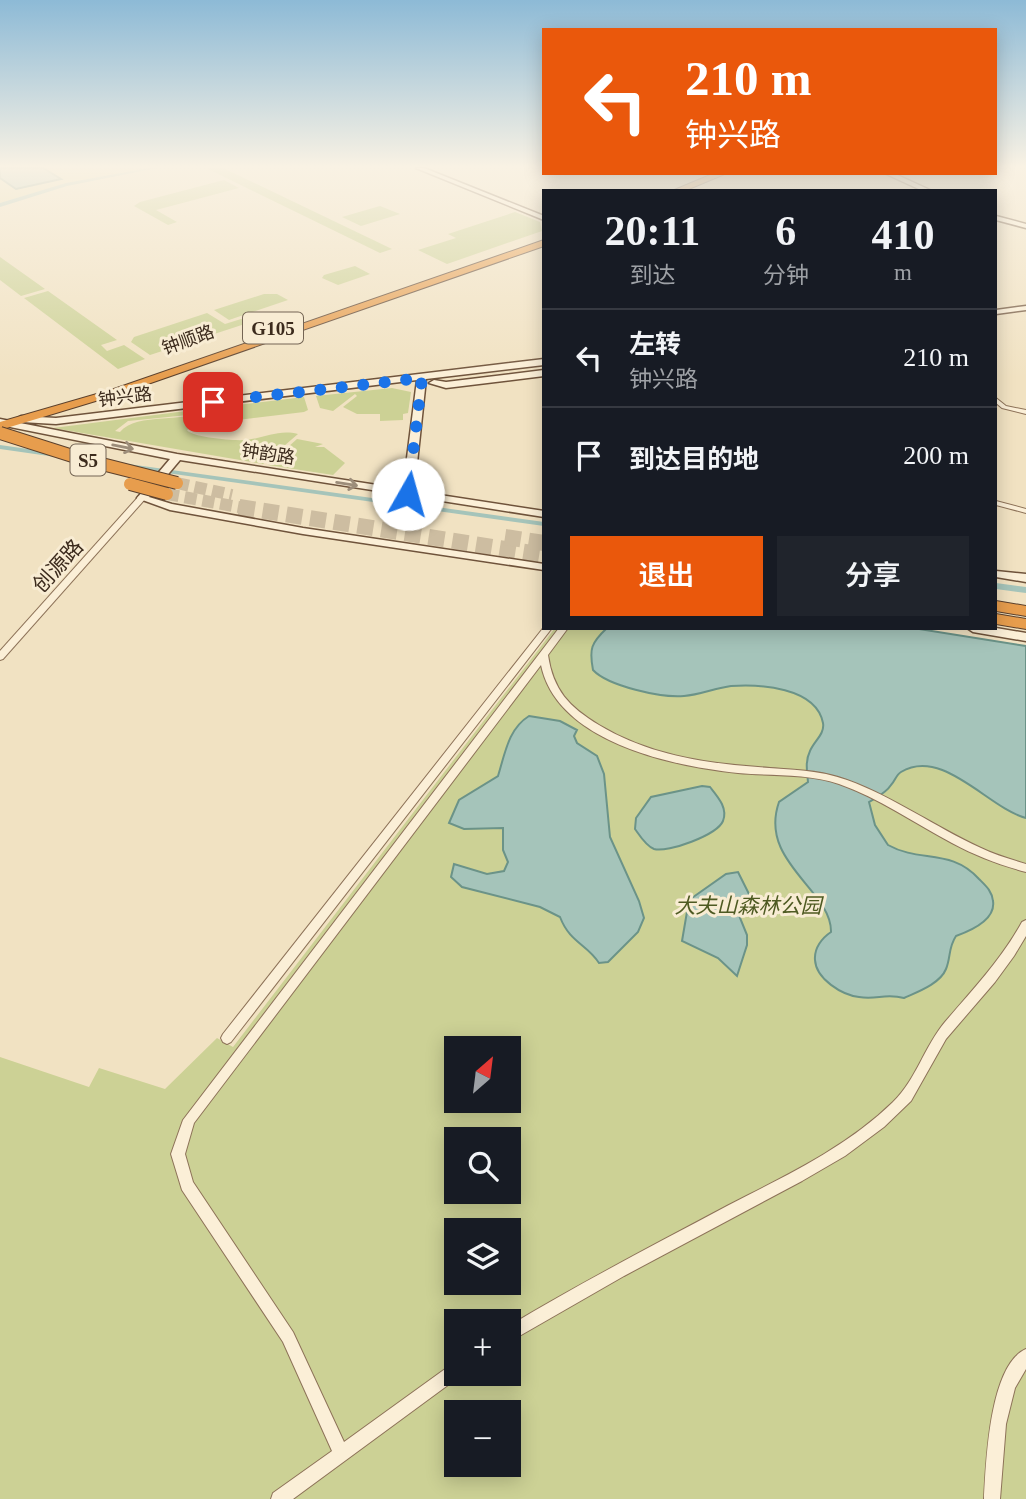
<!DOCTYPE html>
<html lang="zh">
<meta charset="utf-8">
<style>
:root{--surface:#171b24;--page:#20242c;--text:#f1f3f6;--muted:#9ea1a6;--line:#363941;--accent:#ea580c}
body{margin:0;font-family:"Times New Roman","Noto Sans SC",serif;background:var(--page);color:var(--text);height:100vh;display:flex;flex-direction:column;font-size:26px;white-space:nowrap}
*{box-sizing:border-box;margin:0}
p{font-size:23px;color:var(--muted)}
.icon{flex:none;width:38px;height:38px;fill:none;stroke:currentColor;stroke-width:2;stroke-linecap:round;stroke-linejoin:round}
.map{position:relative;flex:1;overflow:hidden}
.details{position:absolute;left:542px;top:189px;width:455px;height:441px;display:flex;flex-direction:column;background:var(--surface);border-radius:0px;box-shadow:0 4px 18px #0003}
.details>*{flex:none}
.guide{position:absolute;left:542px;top:28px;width:455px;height:147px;border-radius:0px;box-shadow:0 4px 18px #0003;background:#ea580c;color:#fff;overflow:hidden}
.needle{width:46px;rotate:28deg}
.tools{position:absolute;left:444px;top:1036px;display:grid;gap:14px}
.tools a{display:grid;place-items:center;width:77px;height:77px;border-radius:0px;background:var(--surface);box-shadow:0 4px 18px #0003;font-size:35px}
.pin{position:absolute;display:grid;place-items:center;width:60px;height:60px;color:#fff;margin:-30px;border-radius:14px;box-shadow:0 4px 10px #0006}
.me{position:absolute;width:77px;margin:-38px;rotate:7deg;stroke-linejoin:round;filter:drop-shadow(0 0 5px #0008)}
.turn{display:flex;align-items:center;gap:24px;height:147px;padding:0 28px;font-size:32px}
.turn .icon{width:91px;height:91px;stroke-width:2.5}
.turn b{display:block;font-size:49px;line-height:60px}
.eta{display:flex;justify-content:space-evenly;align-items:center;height:119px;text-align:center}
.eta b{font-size:42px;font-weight:600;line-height:49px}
.button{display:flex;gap:14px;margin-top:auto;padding:14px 28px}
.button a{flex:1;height:80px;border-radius:0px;background:var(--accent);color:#fff;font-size:28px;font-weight:600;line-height:80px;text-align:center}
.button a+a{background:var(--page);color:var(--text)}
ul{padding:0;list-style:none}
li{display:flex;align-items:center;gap:21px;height:98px;padding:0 28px;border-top:2px solid var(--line)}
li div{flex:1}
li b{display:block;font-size:26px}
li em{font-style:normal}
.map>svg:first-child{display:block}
</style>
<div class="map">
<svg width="1026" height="1499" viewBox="0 0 1026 1499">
<rect width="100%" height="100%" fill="#f1e2c2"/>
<path fill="#e8ddaf" d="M0 168H146L64 184 0 203Z"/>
<g fill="#ccd195" fill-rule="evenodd">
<path d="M206 168H223L392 249 380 253Z"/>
<path d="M224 180 239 188 156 210 177 222 168 225 134 206 140 202Z"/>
<path d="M380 206 400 214 361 226 342 217Z"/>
<path d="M515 212 540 222 542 231 447 264 418 250 456 238 448 234Z"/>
<path d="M0 257 45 289 21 296 0 280Z"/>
<path d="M355 266 370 274 338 285 322 278 324 275Z"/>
<path d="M48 291 117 340 101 345 107 351 124 345 145 359 118 369 24 298Z"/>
<path d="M264 294H277L288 300 229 320 214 310Z"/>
<path d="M207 313 225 324 241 319 254 321 150 355 131 342 134 337Z"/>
<path d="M392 388 411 392 408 413 403 414V420L380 421V414H357L343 407 357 396 355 394 333 411 320 408 316 396Z"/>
<path d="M304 397 308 410 304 412 197 425 187 430C191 437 233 441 244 440 264 439 277 429 298 434L263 464 53 428 194 410 188 415 128 421 115 431 120 432C137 411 186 425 211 408Z"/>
<path d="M297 439 323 444 315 447H324L345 463 333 475 268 465Z"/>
<path d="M555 628H913L1026 646V1499H0V1057L89 1087 99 1068 165 1089 217 1038 233 1047ZM457 1048H509V1101H457ZM457 1139H509V1192H457ZM457 1230H509V1283H457ZM457 1321H509V1374H457ZM457 1412H509V1465H457Z"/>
</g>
<g fill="#a5c4ba" stroke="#6b9388" stroke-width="2">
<path d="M0 168H43L61 179 16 189 0 178Z"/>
<path d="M607 628H913L1026 646V818C988 808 943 747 901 772 896 775 895 781 891 785 886 793 877 797 869 802L875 825 888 845C920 863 951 848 979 879 986 886 992 891 993 901 996 920 970 931 956 936 948 948 951 957 946 969 940 984 917 992 904 998 885 993 877 1000 859 997 842 995 816 979 815 960 814 948 822 938 831 932 832 890 758 862 779 802L808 782C807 771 805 761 810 751 814 741 825 734 823 723 816 687 759 684 731 686 715 688 700 695 684 696 661 698 608 686 593 670 589 649 591 643 607 628Z"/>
<path d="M529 716 560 721 577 730 574 736 577 743 597 756 604 774 610 837 639 901 644 918 638 932 608 962 599 963C587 944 570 943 560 917L540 907 462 887 451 877 454 864 487 874 504 871 508 862 503 850V828L464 829 449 823 459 800 498 776C505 754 508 729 529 716Z"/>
<path d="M702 786 710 787C718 797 728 808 723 821 717 835 668 853 654 849 646 846 640 836 635 829L636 818 651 797Z"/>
<path d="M738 872 752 900 738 913 747 935V945L737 976 718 958 682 941 689 900 726 874Z"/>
</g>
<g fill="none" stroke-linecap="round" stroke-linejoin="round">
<g fill="#a5c4ba" fill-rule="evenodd">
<path d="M148 168H157L67 186 0 207V203L66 183Z"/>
<path d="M0 445 56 453 60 455 56 457 0 449Z"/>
<path d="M121 463 544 522V526L124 467 120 465Z"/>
<path d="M996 583 1026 587V593L996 589Z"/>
</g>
<g stroke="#cdbda1" stroke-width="12" stroke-dasharray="12 6" stroke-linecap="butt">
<path d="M177 483 232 495"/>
<path d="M167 494 249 509"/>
</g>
<g stroke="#cdbda1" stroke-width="16" stroke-dasharray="16 8" stroke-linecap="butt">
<path d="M239 507 544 555"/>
<path d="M505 537 544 543"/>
</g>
<g stroke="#8d7258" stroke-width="2">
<g id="street">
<path d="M996 398 1006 406 1026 410V414L1002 408 996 403Z"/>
<path d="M139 496H142L146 498 3 659 0 660V651Z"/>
<path d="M996 501 1026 509V513L996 505Z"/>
<path d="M544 627V628H552L231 1042 227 1044 223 1042 221 1038 223 1034Z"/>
<path d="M559 628H568L548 655C553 690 569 707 599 725 647 754 702 763 758 767 788 770 818 769 847 780 894 797 935 827 981 848 995 855 1010 859 1026 864V872C1000 865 976 856 952 843 914 823 879 798 839 784 807 773 771 776 738 773 672 766 557 742 541 665L194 1123 185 1154 193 1182 293 1332 344 1442 452 1364 457 1362V1374H463L293 1499H271L273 1493 332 1451 283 1342 182 1190 171 1154 183 1120Z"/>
<path d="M1026 920V936L1014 956 995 982 946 1039 911 1101 884 1127 845 1156 802 1181 624 1276 509 1342V1326C580 1283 654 1245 727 1206 785 1176 846 1148 893 1102 916 1080 924 1047 945 1022 973 989 1001 960 1022 922Z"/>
<path d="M1026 1349V1369L1015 1388 1006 1424 1000 1499H984C986 1464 989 1365 1026 1349Z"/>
</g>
</g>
<g stroke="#6f533b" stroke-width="3">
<g id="secondary">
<path d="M416 168H424L544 216V220Z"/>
<path d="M884 173H893L932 191H923Z"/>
<path d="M996 216 1026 224V228L996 220Z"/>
<path d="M1026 306V310L996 314V310Z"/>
<path d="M544 359V365L426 379 414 491 544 511V517L180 460 149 497 172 504 303 528 544 564V570L303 534 170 510 137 498 170 459 0 425V419L177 454 403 489 417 380 56 424 21 422 16 419 21 416 56 418Z"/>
<path d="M544 370V376L446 388 429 383 434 380 446 382Z"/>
<path d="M996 571 1026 574V582L996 577Z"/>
<path d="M967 628H996L1026 633V641L973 632Z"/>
</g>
</g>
<g stroke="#5b402c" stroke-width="2">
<g id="highway">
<path d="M715 173H727L684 191H672Z"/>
<path d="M544 240V246L122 393 0 430V422L114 389Z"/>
<path d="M996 601 1026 606V616L996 611Z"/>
<path d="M996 614 1026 619V629L996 624Z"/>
</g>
</g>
<use href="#street" fill="#fbefd7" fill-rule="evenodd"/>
<use href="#secondary" fill="#fbefd7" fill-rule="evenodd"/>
<use href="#highway" fill="#e79d4d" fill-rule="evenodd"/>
<g stroke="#5b402c" stroke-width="14" stroke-linecap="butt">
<g id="highway-bridge">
<path d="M0 433 82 459 177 483"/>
<path d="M130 484 167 494"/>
</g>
</g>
<use href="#highway-bridge" stroke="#e79d4d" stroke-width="12"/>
</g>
<defs><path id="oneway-shaft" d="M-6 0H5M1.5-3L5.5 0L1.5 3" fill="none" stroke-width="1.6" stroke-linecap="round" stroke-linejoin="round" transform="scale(1.75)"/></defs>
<g stroke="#9c8d7a">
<use href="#oneway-shaft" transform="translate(123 447) rotate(11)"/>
<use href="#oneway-shaft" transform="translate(347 484) rotate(9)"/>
</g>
<linearGradient id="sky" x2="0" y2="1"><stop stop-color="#8dbad6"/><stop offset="0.44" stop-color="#f9f2e4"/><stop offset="1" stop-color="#f9f2e4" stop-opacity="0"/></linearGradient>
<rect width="1026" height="378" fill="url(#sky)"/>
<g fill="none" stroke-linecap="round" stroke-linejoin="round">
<path stroke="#1a73e8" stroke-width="12" stroke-dasharray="0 21.6" d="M213 402 422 378 408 494"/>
</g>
<g text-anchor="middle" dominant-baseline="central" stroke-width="6" stroke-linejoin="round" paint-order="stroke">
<g font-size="18" fill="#3c2b1d" stroke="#f8ecd3">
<text transform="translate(188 340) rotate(-20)">钟顺路</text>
<text transform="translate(125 397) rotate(-7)">钟兴路</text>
<text transform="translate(268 454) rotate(9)">钟韵路</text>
</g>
<g fill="#f8ecd3" stroke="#746554" stroke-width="2">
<rect x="243" y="312.5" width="60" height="31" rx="5"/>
<rect x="70.5" y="444.5" width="35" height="31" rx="5"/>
</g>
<g font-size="19" font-weight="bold" fill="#3c2b1d">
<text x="273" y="328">G105</text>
<text x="88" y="460">S5</text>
</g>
<g font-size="21" fill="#3c2b1d" stroke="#f8ecd3">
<text transform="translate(58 566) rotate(-48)">创源路</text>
</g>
<g font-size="21" font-style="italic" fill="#4e5a22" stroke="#f8ecd3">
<text x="748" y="906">大夫山森林公园</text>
</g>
</g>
</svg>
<div class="tools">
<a><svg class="needle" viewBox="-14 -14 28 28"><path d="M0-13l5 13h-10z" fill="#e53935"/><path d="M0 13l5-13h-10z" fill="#9ea1a6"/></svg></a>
<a><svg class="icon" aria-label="search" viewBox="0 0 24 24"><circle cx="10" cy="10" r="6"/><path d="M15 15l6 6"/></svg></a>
<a><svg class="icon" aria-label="layers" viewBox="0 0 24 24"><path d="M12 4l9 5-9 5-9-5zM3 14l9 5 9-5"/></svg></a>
<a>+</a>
<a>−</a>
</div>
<div class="pin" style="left:213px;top:402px;background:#d93025"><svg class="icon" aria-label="arrive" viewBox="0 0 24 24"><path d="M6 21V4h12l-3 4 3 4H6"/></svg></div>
<svg class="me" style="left:408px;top:494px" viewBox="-20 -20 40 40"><circle r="19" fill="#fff"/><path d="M0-13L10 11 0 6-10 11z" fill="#1a73e8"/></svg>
<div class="guide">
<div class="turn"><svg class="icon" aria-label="left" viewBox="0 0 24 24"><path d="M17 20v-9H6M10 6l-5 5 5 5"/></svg><div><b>210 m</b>钟兴路</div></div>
</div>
<section class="details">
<div class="eta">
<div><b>20:11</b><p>到达</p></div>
<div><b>6</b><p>分钟</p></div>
<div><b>410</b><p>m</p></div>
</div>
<ul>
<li><svg class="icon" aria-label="left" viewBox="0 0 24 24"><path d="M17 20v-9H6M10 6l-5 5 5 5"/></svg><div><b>左转</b><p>钟兴路</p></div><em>210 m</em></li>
<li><svg class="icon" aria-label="arrive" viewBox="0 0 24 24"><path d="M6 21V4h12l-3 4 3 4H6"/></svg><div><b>到达目的地</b></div><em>200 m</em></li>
</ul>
<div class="button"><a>退出</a><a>分享</a></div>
</section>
</div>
